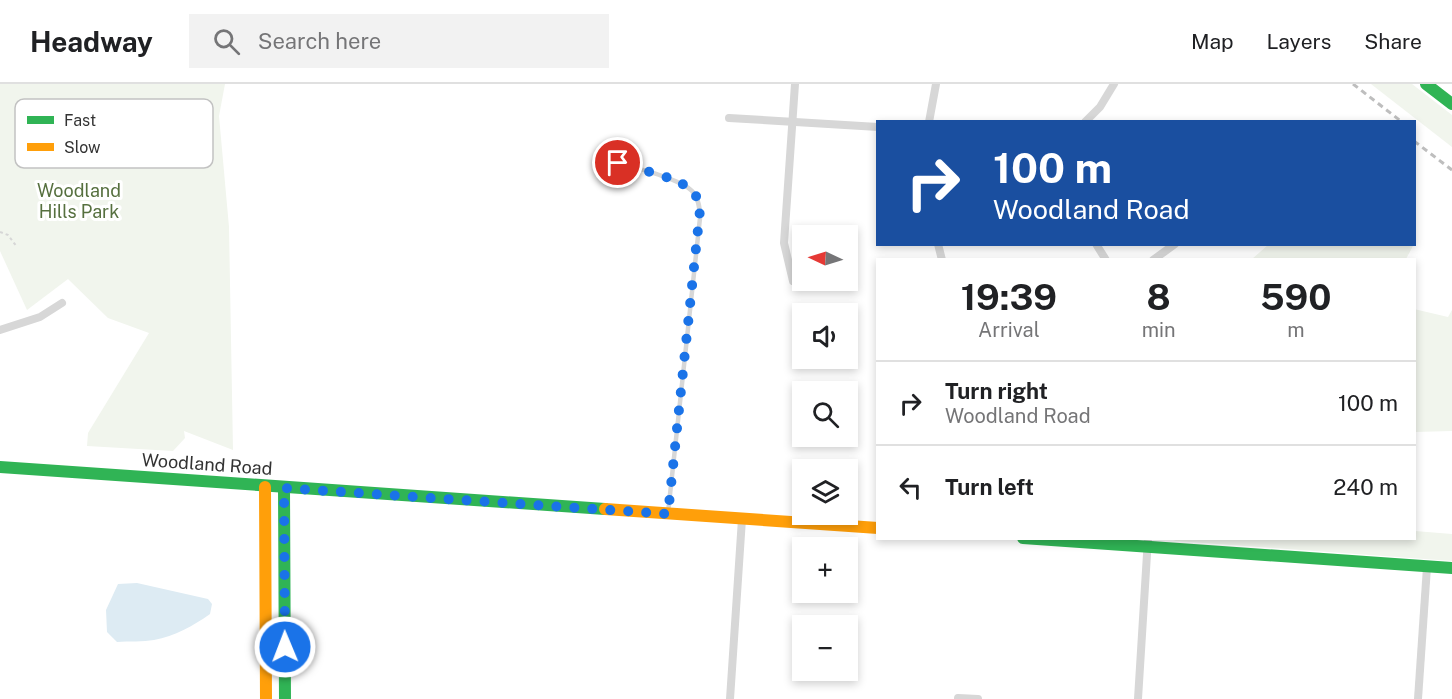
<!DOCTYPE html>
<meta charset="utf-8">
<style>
:root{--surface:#fff;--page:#f2f2f2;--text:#202124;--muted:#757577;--line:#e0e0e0}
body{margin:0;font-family:"Public Sans",sans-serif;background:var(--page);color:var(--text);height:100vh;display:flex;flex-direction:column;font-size:22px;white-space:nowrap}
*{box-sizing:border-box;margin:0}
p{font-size:20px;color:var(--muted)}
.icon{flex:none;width:33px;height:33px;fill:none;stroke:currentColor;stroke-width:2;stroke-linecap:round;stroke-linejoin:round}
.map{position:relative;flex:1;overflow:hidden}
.sheet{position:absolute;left:876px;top:174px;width:540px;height:282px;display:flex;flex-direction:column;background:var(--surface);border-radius:0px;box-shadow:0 3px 9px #0003}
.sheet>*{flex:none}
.top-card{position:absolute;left:876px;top:36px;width:540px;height:126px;border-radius:0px;box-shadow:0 3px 9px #0003;background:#1a4fa0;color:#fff;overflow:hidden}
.needle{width:39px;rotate:274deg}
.controls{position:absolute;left:792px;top:141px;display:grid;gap:12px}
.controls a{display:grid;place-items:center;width:66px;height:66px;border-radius:0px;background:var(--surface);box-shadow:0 3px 9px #0003;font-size:30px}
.pin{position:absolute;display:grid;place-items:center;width:51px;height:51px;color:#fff;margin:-26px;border:3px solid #fff;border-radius:50%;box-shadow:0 2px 6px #0007}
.me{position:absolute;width:66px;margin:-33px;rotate:359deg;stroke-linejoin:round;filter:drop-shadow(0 0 4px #0008)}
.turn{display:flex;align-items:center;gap:21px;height:126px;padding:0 18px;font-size:27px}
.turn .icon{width:78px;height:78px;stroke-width:2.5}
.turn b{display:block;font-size:42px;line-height:51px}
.eta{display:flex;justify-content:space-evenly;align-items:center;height:102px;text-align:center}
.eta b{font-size:36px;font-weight:700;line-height:42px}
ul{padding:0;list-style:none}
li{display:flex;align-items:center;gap:18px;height:84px;padding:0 18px;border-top:2px solid var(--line)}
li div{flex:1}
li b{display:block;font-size:22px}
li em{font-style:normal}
header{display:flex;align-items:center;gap:36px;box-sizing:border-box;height:84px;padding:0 30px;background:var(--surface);border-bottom:2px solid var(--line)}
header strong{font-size:28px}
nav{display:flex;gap:33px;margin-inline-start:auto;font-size:21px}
.search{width:420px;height:54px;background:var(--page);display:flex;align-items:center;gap:15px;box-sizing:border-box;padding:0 21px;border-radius:0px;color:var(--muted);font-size:22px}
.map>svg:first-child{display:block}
</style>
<header>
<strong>Headway</strong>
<div class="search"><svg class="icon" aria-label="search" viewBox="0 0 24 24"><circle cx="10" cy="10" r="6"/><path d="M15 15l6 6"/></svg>Search here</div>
<nav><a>Map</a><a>Layers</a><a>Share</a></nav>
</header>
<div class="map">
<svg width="1452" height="615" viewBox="0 0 1452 615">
<rect width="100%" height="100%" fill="#fff"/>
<g fill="#f1f5ed">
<path d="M0 0H225L219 32 229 143 233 366 184 347 185 354 173 367 87 362 88 349 149 249 108 234 68 195 27 226 0 167Z"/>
<path d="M1371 0H1412L1452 31V63Z"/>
<path d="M1414 160 1406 175H1252L1268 161Z"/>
<path d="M1414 225 1448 233 1452 226V347L1415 348Z"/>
<path d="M1415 447 1452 450V477L1176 457 1170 455 1414 454Z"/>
</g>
<path fill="#ddebf3" d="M137 499 208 515 212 520 210 530C193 542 175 552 154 556 143 558 129 557 117 558L107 548 106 526 118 500Z"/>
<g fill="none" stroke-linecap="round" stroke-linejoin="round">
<path stroke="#d6d6d6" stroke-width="2" stroke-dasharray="3 3" stroke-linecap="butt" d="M0 148 8 151 17 163"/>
<path stroke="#d7d7d7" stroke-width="4.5" d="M598 73C619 80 679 93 692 107 699 115 700 124 700 134L668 429"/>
<g stroke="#d7d7d7" stroke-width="8">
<path d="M729 34 878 43"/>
<path d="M929 38 936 0"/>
<path d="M1085 38 1100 23 1114 0"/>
<path d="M938 160 942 176"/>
<path d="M1096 160 1106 176"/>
<path d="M1153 176 1175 160"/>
<path d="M793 197 784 159 795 0"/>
<path d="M0 246 40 233 62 219"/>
<path d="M958 614 978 615"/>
<path d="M730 615 742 435"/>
<path d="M1138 615 1148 454"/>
<path d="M1418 615 1427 483"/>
</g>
<g stroke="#30b455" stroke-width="12">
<path d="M1426 0 1452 20"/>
<path d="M0 383 605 425"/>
<path d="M284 404 285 615"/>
<path d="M1023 454 1452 484"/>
</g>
<g stroke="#ff9f0a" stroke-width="12">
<path d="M265 403 266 615"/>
<path d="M605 425 878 444"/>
</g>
<g stroke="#bebebe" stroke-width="3" stroke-dasharray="6 4.5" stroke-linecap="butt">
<path d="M1353 0 1402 38"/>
<path d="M1414 57 1452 86"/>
</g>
</g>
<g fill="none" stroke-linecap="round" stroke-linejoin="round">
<path stroke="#1a73e8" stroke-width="10" stroke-dasharray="0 18" d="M285 563 284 404 668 430 700 126C699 119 697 110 690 105 674 92 639 86 618 79"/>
</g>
<g text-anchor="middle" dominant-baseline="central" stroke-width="6" stroke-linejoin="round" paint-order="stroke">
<g font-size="18" fill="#56703f" stroke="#fff">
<text x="79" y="106">Woodland<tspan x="79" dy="21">Hills Park</tspan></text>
</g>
<g font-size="18" fill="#333" stroke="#fff">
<text transform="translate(207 380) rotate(4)">Woodland Road</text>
</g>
</g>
<rect x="15" y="15" width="198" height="69" rx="9" fill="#fff" stroke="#c2c2c2" stroke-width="1.5"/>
<rect x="27" y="32" width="27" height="8" fill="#30b455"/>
<rect x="27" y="59" width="27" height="8" fill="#ff9f0a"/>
<g font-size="16" fill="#333">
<text x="64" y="42">Fast</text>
<text x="64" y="69">Slow</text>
</g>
</svg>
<div class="controls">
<a><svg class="needle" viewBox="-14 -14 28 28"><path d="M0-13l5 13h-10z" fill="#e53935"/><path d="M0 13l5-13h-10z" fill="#757577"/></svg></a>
<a><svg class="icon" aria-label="sound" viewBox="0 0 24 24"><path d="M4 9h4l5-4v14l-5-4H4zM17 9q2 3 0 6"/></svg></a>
<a><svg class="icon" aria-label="search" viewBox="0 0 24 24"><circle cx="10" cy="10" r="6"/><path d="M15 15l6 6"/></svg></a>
<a><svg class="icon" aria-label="layers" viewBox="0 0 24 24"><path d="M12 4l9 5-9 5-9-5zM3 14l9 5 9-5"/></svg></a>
<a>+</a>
<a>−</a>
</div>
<div class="pin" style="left:618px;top:79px;background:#d93025"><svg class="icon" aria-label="arrive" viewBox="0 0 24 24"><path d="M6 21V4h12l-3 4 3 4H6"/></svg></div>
<svg class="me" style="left:285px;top:563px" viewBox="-20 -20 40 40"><circle r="17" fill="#1a73e8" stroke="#fff" stroke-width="3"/><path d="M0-11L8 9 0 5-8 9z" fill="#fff"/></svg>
<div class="top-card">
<div class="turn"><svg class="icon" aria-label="right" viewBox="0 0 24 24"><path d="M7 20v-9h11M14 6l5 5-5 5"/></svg><div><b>100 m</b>Woodland Road</div></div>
</div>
<section class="sheet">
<div class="eta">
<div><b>19:39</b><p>Arrival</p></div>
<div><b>8</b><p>min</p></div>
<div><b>590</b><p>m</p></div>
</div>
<ul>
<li><svg class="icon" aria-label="right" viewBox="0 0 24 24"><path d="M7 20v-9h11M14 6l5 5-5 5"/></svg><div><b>Turn right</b><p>Woodland Road</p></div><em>100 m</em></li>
<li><svg class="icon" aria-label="left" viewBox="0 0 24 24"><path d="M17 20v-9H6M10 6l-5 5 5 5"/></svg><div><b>Turn left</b></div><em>240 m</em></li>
</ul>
</section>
</div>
